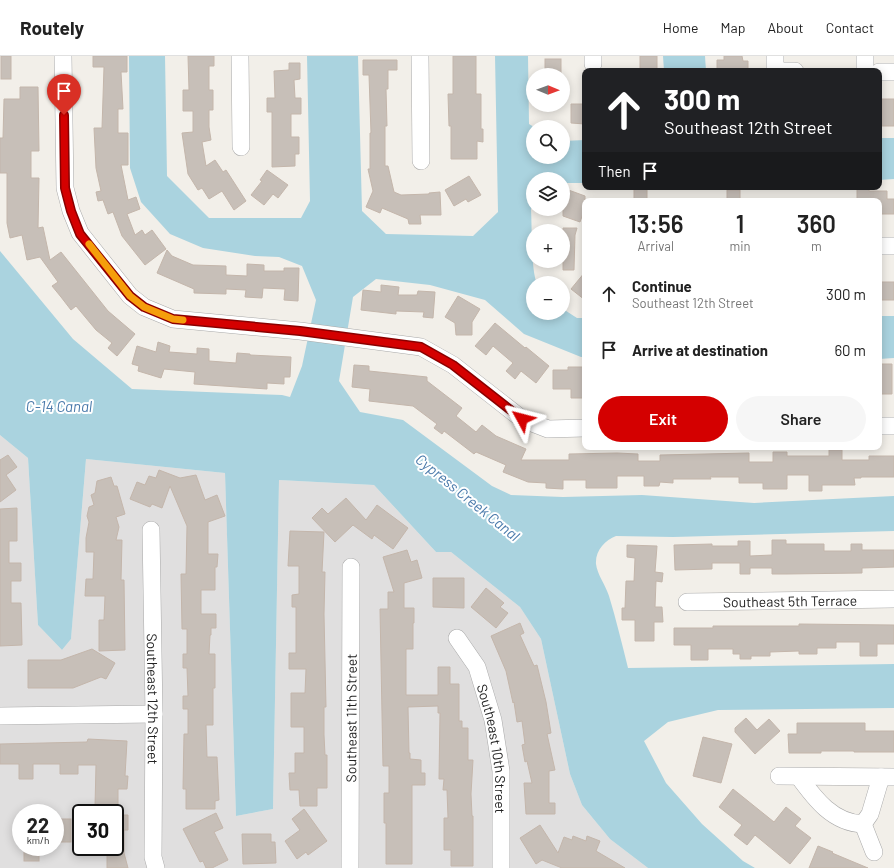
<!DOCTYPE html>
<meta charset="utf-8">
<style>
:root{--surface:#fff;--page:#f6f6f6;--text:#222;--muted:#767676;--line:#e0e0e0;--accent:#d40000}
body{margin:0;font-family:Barlow,sans-serif;background:var(--page);color:var(--text);height:100vh;display:flex;flex-direction:column;font-size:15px;white-space:nowrap}
*{box-sizing:border-box;margin:0}
p{font-size:13px;color:var(--muted)}
.icon{flex:none;width:22px;height:22px;fill:none;stroke:currentColor;stroke-width:2;stroke-linecap:round;stroke-linejoin:round}
.map{position:relative;flex:1;overflow:hidden}
.panel{position:absolute;left:582px;top:142px;width:300px;height:252px;display:flex;flex-direction:column;background:var(--surface);border-radius:8px;box-shadow:0 2px 10px #0003}
.panel>*{flex:none}
.banner{position:absolute;left:582px;top:12px;width:300px;height:122px;border-radius:8px;box-shadow:0 2px 10px #0003;background:#202124;color:#fff;overflow:hidden}
.needle{width:26px;rotate:91deg}
.controls{position:absolute;left:526px;top:12px;display:grid;gap:8px}
.controls a{display:grid;place-items:center;width:44px;height:44px;border-radius:50%;background:var(--surface);box-shadow:0 2px 10px #0003;font-size:20px}
.speed{position:absolute;left:12px;top:748px;display:flex;gap:8px;font-size:20px;font-weight:700;text-align:center}
.speed>*{display:grid;place-content:center;width:52px;height:52px;border-radius:50%;background:var(--surface);box-shadow:0 2px 10px #0003;line-height:1}
.speed small{font-size:10px;font-weight:400}
.speed .limit{border:2px solid #111;border-radius:6px;background:#fff;color:#111}
.pin{position:absolute;display:grid;place-items:center;width:34px;height:34px;color:#fff;margin:-41px -17px;border-radius:50% 50% 50% 0;rotate:-45deg;box-shadow:0 0 4px #0007}
.pin .icon{rotate:45deg}
.me{position:absolute;width:44px;margin:-22px;rotate:308deg;stroke-linejoin:round;filter:drop-shadow(0 0 3px #0008)}
.turn{display:flex;align-items:center;gap:14px;height:84px;padding:0 16px;font-size:18px}
.turn .icon{width:52px;height:52px;stroke-width:2.5}
.turn b{display:block;font-size:28px;line-height:34px}
.then{display:flex;align-items:center;height:38px;padding:0 16px;background:#0003;gap:8px;font-size:15px}
.eta{display:flex;justify-content:space-evenly;align-items:center;height:68px;text-align:center}
.eta b{font-size:24px;font-weight:600;line-height:28px}
.primary-button{display:flex;gap:8px;margin-top:auto;padding:8px 16px}
.primary-button a{flex:1;height:46px;border-radius:24px;background:var(--accent);color:#fff;font-size:16px;font-weight:600;line-height:46px;text-align:center}
.primary-button a+a{background:var(--page);color:var(--text)}
ul{padding:0;list-style:none}
li{display:flex;align-items:center;gap:12px;height:56px;padding:0 16px}
li div{flex:1}
li b{display:block;font-size:15px}
li em{font-style:normal}
header{display:flex;align-items:center;gap:24px;box-sizing:border-box;height:56px;padding:0 20px;background:var(--surface);border-bottom:1px solid var(--line)}
header strong{font-size:19px}
nav{display:flex;gap:22px;margin-inline-start:auto;font-size:14px}
.map>svg:first-child{display:block}
</style>
<header>
<strong>Routely</strong>
<nav><a>Home</a><a>Map</a><a>About</a><a>Contact</a></nav>
</header>
<div class="map">
<svg width="894" height="812" viewBox="0 0 894 812">
<rect width="100%" height="100%" fill="#f2efe9"/>
<path fill="#e0dfdf" fill-rule="evenodd" d="M0 379 28 402 38 569 62 594 71 583 86 403 225 417 236 760 273 753 279 424 374 429 436 496H451L520 551 541 583 570 718 582 749 610 783 648 812H0ZM21 757H55V791H21ZM81 757H115V791H81Z"/>
<g fill="#aad3df">
<path d="M129 0H165L167 120 209 162H301L310 145 307 0H358L362 155 386 178 473 180 498 156 495 0H528L529 68 534 71 533 101H563V85L585 84V127H563V123H533V150L531 153C532 168 531 217 537 227H533V257H563V253L577 262H585V301H581L524 278 485 244 430 229 376 223 353 241 339 325 360 356 403 364 492 430 511 439 563 441 642 439 754 447 894 440V475L673 481 616 480C605 484 595 495 596 508 597 518 606 530 609 540 616 563 622 588 628 612L894 608V652L718 654 668 666 644 685 666 727 702 768 743 805 755 812H648L610 783 582 749 570 718 541 583 520 551 451 496H436L374 429 279 424 273 753 236 760 225 417 86 403 71 583 62 594 38 569 28 402 0 379V195L73 283 132 333 282 339 290 341 302 310 316 244 302 210 279 201 255 200 203 192 170 178 141 146 130 112Z"/>
<path d="M663 0H705L706 15H664Z"/>
<path d="M879 82H894V123L879 124Z"/>
<path d="M879 260H894V302L879 303Z"/>
</g>
<g fill="#c7bfb8" stroke="#c4b6ab">
<rect x="1" y="0" width="10" height="23"/>
<path d="M93 0H127V16H121L123 53H118V77H128V109H121L128 144 136 141 140 153 127 158 135 179 142 174 145 179 152 174 166 193 145 209 122 180 113 156 108 158 103 144 98 145 96 136 101 135 96 112 94 72H102L104 11H93Z"/>
<path d="M188 0H214V10H209V34H213V54H209V71L211 84 202 86 206 110 215 104 223 116 226 114 246 145 234 154 222 135 209 143 202 132 198 134 188 118 182 77 193 76V55H183V34H189Z"/>
<path d="M453 0H476V38H481V73H483V86L477 85V103H451V70H449L448 38H453Z"/>
<rect x="640" y="0" width="17" height="15"/>
<path d="M724 0H742L743 5H748V15H717V4H724Z"/>
<rect x="545" y="3" width="16" height="16"/>
<path d="M363 4H397V14H388V33H386L387 70H385V110H388L394 136 401 139 429 138V137L440 136 441 159H420L421 168H409L408 163 382 152 380 157 366 151 373 135 368 113H370V77H371L369 19H363Z"/>
<path d="M289 7H300V23L294 24 295 42H301V58H291V81H299V98H295V110L272 111V56H267V42H275L274 15 289 14Z"/>
<path d="M20 31H38L39 95H31V122H39L38 172 43 171 50 204 61 196 108 255 135 278 117 300 108 292 112 287 96 274 76 250 71 254 61 241 52 230 58 226 40 201 27 204 22 179 10 182 7 167V117H0V82H3L4 43H20Z"/>
<rect x="882" y="43" width="12" height="27"/>
<path d="M571 48H585V68L571 67Z"/>
<path d="M267 114 288 129 278 142 273 138 264 149 251 139 262 125 260 124Z"/>
<path d="M469 120 481 139 468 146 466 143 454 150 445 134Z"/>
<rect x="634" y="131" width="13" height="14"/>
<path d="M857 131 869 132V135H887V143H894V158H879V145H857Z"/>
<path d="M563 132 585 140V152L580 166 563 160Z"/>
<rect x="727" y="134" width="13" height="11"/>
<path d="M563 172H577L575 179 574 214H563Z"/>
<path d="M167 194 172 200 193 209 226 210V219L247 220V208L264 209V215H284V212H299L298 245 284 244 285 233 263 232 262 242 245 241 246 234 226 233V238L194 237V233L157 217Z"/>
<path d="M585 216V244L571 233Z"/>
<rect x="879" y="226" width="15" height="18"/>
<path d="M381 229 399 231 398 239H417L418 235 435 236 433 262 423 261 424 256 396 255V258L361 254 363 234 381 236Z"/>
<path d="M458 240 480 253 472 266V279H456L455 267 445 261Z"/>
<path d="M495 267 525 292 526 291 549 310 536 327 521 315 515 323 506 315 513 307 493 290 486 299 475 290Z"/>
<path d="M158 286 170 290 169 296 197 298V292L209 293V305L236 307 237 297 250 298V299L291 301 290 321H284V328L267 327V333L194 328 195 316 164 313 161 322 138 315 139 310 132 308 137 290 156 296Z"/>
<path d="M881 308H892V338H879V315H881Z"/>
<path d="M354 309 369 310V315L427 321V325L462 352 456 360 476 376 482 369 496 380 526 393 521 404H569V398L617 397 638 398V405H660V399L749 397V406H773V396H787V400H829V394H842V404H869V400H894V421H861V422H854L855 429H822V435H809V419H787V433H763V427H739V421H710L711 423H673V427L660 426 659 430H644V420H617V432H586V424H563V433L546 432V427L528 426 503 416 506 409 476 396 474 398 444 375 442 378 434 372 437 368 413 350 369 345 370 333 352 331Z"/>
<path d="M568 311H583V342H571V333H553V314H568Z"/>
<path d="M8 399 17 411 6 419 16 434 0 446V404Z"/>
<path d="M159 414 180 422 196 419 205 444 217 439 225 460 208 466V498H218L217 511H215V534H201V558H216V572H211V579H210L209 598H215V632H213V669H206L207 701H217L219 744 215 745V753H186V733H183L184 678H188V653H183V640H188L187 612H183V598H187V573H182L181 518H186L187 470 170 430 162 452 152 448 150 451 130 443 137 426 145 429 149 420 156 422Z"/>
<path d="M111 421 114 430H117L125 458 116 461 119 471 116 484H122L121 524H124L125 594 99 595V564H104L105 540H85L86 523H93L94 496H86V482L89 466 87 460 89 451 94 449 91 439 95 437 97 425Z"/>
<path d="M346 442 366 464 377 449 408 472 393 493 374 479 372 483 353 469 335 486 312 462 322 452 328 458Z"/>
<path d="M17 452V485H9V507H21V525H11V547H21L22 589 0 590V453Z"/>
<path d="M290 475 324 476 322 516H325L324 558 326 651H324V679L325 699H327V732H317V750H300L299 734H290L289 717H295V697H304V671H291V637H305L306 613H289V597H296V551H292V539L299 538V510H288Z"/>
<path d="M772 484H786V488H824V495H851V488H862V494H894V511L862 512V517L786 518H772V512H750V518H740V507H712V513L675 514 674 489 712 488V490H738V485H750V500L772 499Z"/>
<path d="M627 489 657 490 655 516 663 517 662 526 656 525 655 551H662L663 566H654V585H635V564H622V552H625L626 525H634L635 502 627 501Z"/>
<path d="M407 494 411 506 417 504 422 522 404 527V552H414V567H413V593H406V639H438V611H450V628H459V665H462V672H468V704H473L471 738 472 760H473V810H451V794H444V762H448L447 734H443L444 723H439L440 657H438V650L408 651 409 697H410V703L421 704V717H425V729H412V808H386V767H384V737H389V710H383L380 553H388V536H394L383 501Z"/>
<path d="M433 522H464V552L433 551Z"/>
<path d="M486 532 504 547 500 551 508 557 496 572 471 551Z"/>
<path d="M520 567 524 577 520 579 534 610 537 609 546 646 551 677 547 678 555 714 549 715V747H555V758H526L524 727H532L527 705 525 706 522 689 525 688 522 665 517 666 514 646 513 647 506 615 491 580Z"/>
<path d="M799 568 894 569V588H877V600H860V586H836V592H817V598H799V595L770 596V600H751V603H740V598H733V593H708V604H691V589H674V572H713V570H799Z"/>
<path d="M92 593 115 607 106 623 101 621 73 632H28V604H61Z"/>
<path d="M746 662 757 674 769 663 780 675 755 698 735 676V672Z"/>
<path d="M797 667H865V675H894V696H854V695H821V697H789L788 678H797Z"/>
<path d="M703 681 732 688 721 727 693 720Z"/>
<path d="M88 683 127 685 125 720H128L127 733H118V752L95 751 96 709H78V718H60V708H33V723H19V708H0V688L87 686Z"/>
<path d="M733 733 774 766 786 751 801 763 795 770 811 782 790 808 755 779 747 789 734 779 742 769 719 751Z"/>
<path d="M304 753 327 785 308 799 306 796 297 803 285 785 300 774 292 763Z"/>
<path d="M216 757 223 772 214 776 228 804 212 812H206L203 805 200 806 183 773Z"/>
<path d="M115 759H128V774H124V797L128 812H107V791H115Z"/>
<rect x="55" y="763" width="16" height="23"/>
<path d="M540 769 558 797 564 781 572 784 573 780 586 785 587 780 600 785 596 795 625 812H562L542 804 536 808 520 782Z"/>
<path d="M242 778H271V786H275L276 807 243 808Z"/>
<path d="M818 790 833 796 832 797 868 812H809Z"/>
<rect x="24" y="792" width="15" height="13"/>
</g>
<g fill="none" stroke-linecap="round" stroke-linejoin="round">
<g stroke="#a9a9a9" stroke-width="18">
<g id="minor">
<path d="M63 0 65 132 71 155 80 177 130 240 144 251 173 263 300 275 421 291 453 309 522 363 548 373 585 372"/>
<path d="M240 0 241 91"/>
<path d="M420 0 421 105"/>
<path d="M593 0V8"/>
<path d="M775 0V15H795"/>
<path d="M865 0V15"/>
<path d="M879 16H894"/>
<path d="M879 190H894"/>
<path d="M879 370H894"/>
<path id="s1" d="M151 474 154 658 153 801 156 812"/>
<path id="s2" d="M687 546 894 543"/>
<path id="s3" d="M457 582 477 611 493 664 501 715V812"/>
<path d="M0 660 154 658"/>
<path d="M779 720 894 721"/>
<path d="M799 721C815 743 833 767 863 768L870 758 881 721"/>
<path d="M863 768 874 796"/>
<path id="s4" d="M350 812 351 511"/>
</g>
</g>
<use href="#minor" stroke="#fff" stroke-width="17"/>
</g>
<g fill="none" stroke-linecap="round" stroke-linejoin="round">
<g stroke="#8a0000" stroke-width="10">
<path id="route" d="M64 59 65 132 71 155 80 178 130 240 144 251 173 263 300 275 421 291 453 309 522 363"/>
</g>
<use href="#route" stroke="#d40000" stroke-width="7"/>
<path stroke="#f59e0b" stroke-width="7" d="M89 188 130 240 144 251 173 263 183 264"/>
</g>
<g text-anchor="middle" dominant-baseline="central" stroke-width="4" stroke-linejoin="round" paint-order="stroke">
<g font-size="14" fill="#222" stroke="#fff">
<text stroke="none"><textPath href="#s2" startOffset="103">Southeast 5th Terrace</textPath></text>
<text stroke="none"><textPath href="#s1" startOffset="169">Southeast 12th Street</textPath></text>
<text stroke="none"><textPath href="#s4" startOffset="150">Southeast 11th Street</textPath></text>
<text stroke="none"><textPath href="#s3" startOffset="119">Southeast 10th Street</textPath></text>
</g>
<g font-size="15" font-style="italic" fill="#4a7aab" stroke="#fff">
<text x="59" y="350">C-14 Canal</text>
<text transform="translate(468 441) rotate(39)">Cypress Creek Canal</text>
</g>
</g>
</svg>
<div class="controls">
<a><svg class="needle" viewBox="-14 -14 28 28"><path d="M0-13l5 13h-10z" fill="#e53935"/><path d="M0 13l5-13h-10z" fill="#767676"/></svg></a>
<a><svg class="icon" aria-label="search" viewBox="0 0 24 24"><circle cx="10" cy="10" r="6"/><path d="M15 15l6 6"/></svg></a>
<a><svg class="icon" aria-label="layers" viewBox="0 0 24 24"><path d="M12 4l9 5-9 5-9-5zM3 14l9 5 9-5"/></svg></a>
<a>+</a>
<a>−</a>
</div>
<div class="speed"><div>22<small>km/h</small></div><div class="limit">30</div></div>
<div class="pin" style="left:64px;top:59px;background:#d93025"><svg class="icon" aria-label="arrive" viewBox="0 0 24 24"><path d="M6 21V4h12l-3 4 3 4H6"/></svg></div>
<svg class="me" style="left:522px;top:363px" viewBox="-20 -20 40 40"><path d="M0-17L14 15 0 8-14 15z" fill="#d40000" stroke="#fff" stroke-width="4"/></svg>
<div class="banner">
<div class="turn"><svg class="icon" aria-label="ahead" viewBox="0 0 24 24"><path d="M12 20V5M6 11l6-6 6 6"/></svg><div><b>300 m</b>Southeast 12th Street</div></div>
<div class="then">Then<svg class="icon" aria-label="arrive" viewBox="0 0 24 24"><path d="M6 21V4h12l-3 4 3 4H6"/></svg></div>
</div>
<section class="panel">
<div class="eta">
<div><b>13:56</b><p>Arrival</p></div>
<div><b>1</b><p>min</p></div>
<div><b>360</b><p>m</p></div>
</div>
<ul>
<li><svg class="icon" aria-label="ahead" viewBox="0 0 24 24"><path d="M12 20V5M6 11l6-6 6 6"/></svg><div><b>Continue</b><p>Southeast 12th Street</p></div><em>300 m</em></li>
<li><svg class="icon" aria-label="arrive" viewBox="0 0 24 24"><path d="M6 21V4h12l-3 4 3 4H6"/></svg><div><b>Arrive at destination</b></div><em>60 m</em></li>
</ul>
<div class="primary-button"><a>Exit</a><a>Share</a></div>
</section>
</div>
